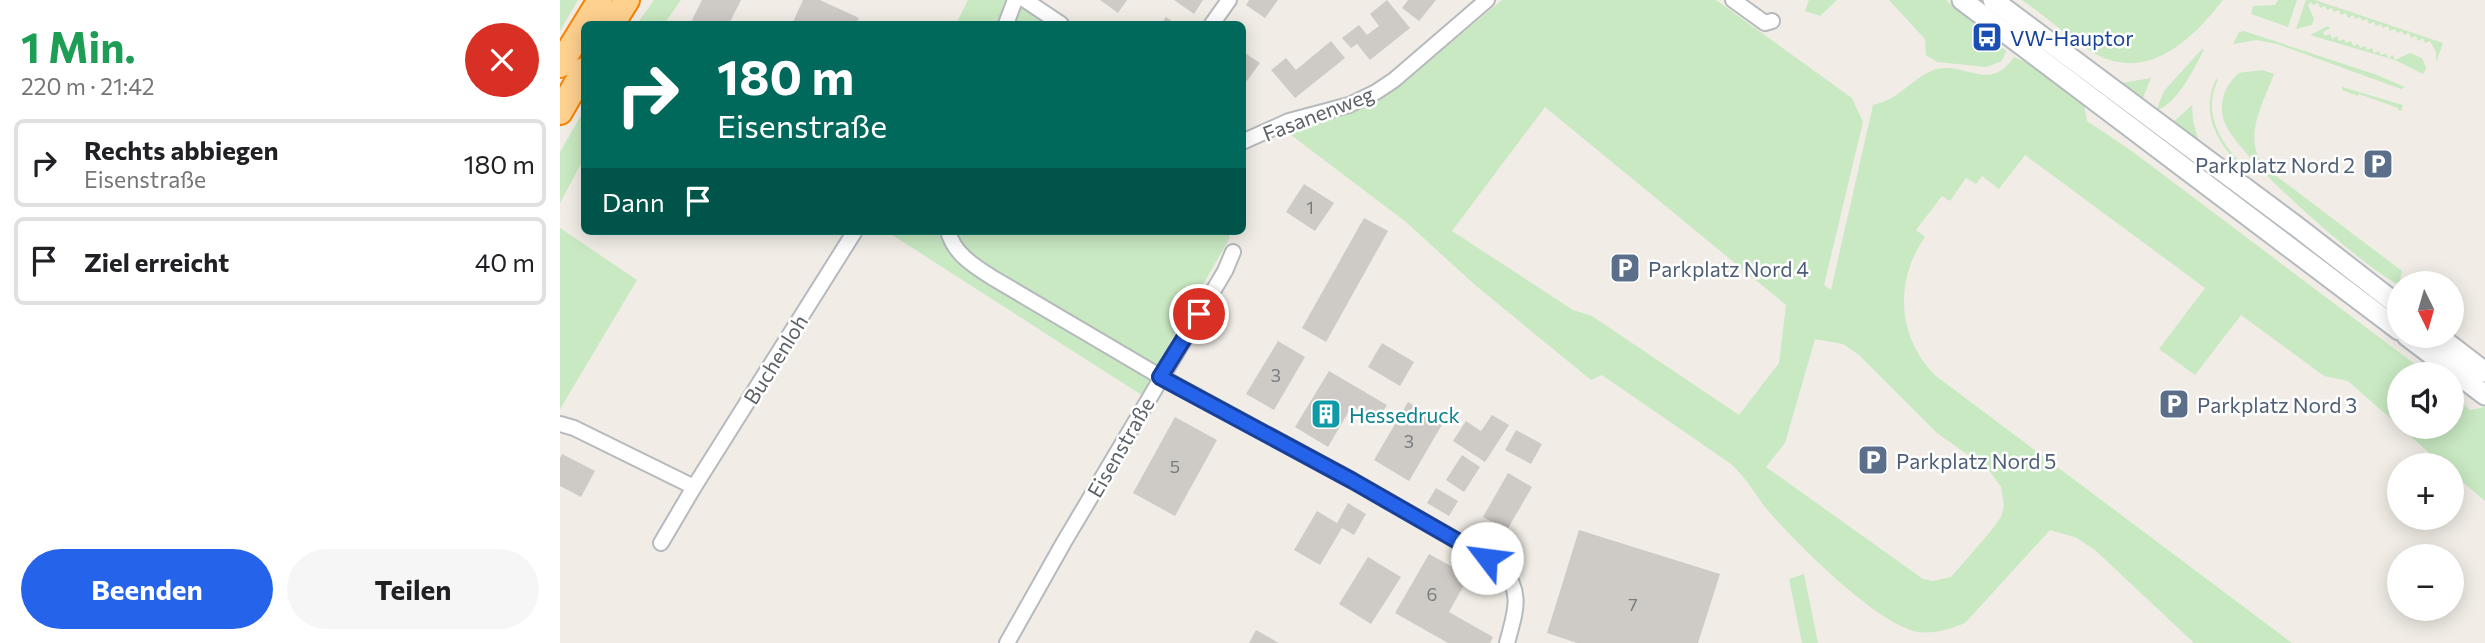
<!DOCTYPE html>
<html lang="de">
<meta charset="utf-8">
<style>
:root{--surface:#fff;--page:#f6f6f6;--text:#202124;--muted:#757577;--line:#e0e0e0;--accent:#2563eb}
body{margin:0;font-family:Commissioner,sans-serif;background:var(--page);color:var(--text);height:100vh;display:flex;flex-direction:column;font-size:26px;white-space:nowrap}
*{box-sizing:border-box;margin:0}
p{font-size:23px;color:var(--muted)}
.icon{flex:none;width:38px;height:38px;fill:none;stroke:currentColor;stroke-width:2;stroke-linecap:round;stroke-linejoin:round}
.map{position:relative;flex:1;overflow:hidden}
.sheet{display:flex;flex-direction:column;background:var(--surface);width:560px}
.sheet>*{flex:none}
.hud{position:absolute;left:21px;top:21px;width:665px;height:214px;border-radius:10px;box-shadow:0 4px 18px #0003;background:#00695c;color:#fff;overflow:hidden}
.needle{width:46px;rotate:175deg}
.tools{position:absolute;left:1827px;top:271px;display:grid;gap:14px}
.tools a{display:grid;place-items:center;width:77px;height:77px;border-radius:50%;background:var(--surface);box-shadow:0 4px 18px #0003;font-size:35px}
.pin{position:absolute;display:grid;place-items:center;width:60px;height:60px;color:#fff;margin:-30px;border:4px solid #fff;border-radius:50%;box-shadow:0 2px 7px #0007}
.me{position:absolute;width:77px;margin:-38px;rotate:300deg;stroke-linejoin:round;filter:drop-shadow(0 0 5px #0008)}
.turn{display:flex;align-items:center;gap:24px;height:147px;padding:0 21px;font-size:32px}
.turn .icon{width:91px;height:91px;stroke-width:2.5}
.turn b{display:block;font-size:49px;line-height:60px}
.then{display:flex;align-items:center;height:66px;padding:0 21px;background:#0003;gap:14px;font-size:26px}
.round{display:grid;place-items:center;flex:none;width:74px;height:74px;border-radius:37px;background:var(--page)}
.headline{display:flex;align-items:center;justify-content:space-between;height:119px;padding:0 21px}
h1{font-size:42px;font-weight:700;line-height:52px;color:#1e9e55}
.action{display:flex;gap:14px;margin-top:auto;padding:14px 21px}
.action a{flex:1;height:80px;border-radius:42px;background:var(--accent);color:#fff;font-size:28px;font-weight:700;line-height:80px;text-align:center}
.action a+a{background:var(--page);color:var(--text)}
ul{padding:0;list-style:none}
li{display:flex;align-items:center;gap:21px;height:88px;margin:0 14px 10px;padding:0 7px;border:4px solid var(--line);border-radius:10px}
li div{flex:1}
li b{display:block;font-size:26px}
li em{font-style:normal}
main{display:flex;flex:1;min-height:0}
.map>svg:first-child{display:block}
</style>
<main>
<section class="sheet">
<div class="headline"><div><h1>1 Min.</h1><p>220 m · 21:42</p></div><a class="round" style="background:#d93025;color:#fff"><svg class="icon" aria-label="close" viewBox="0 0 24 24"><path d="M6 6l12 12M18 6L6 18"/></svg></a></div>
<ul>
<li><svg class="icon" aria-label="right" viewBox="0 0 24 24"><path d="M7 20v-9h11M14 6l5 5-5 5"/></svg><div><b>Rechts abbiegen</b><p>Eisenstraße</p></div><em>180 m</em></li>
<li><svg class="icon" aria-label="arrive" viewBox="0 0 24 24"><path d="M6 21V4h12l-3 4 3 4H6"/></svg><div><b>Ziel erreicht</b></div><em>40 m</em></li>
</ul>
<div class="action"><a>Beenden</a><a>Teilen</a></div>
</section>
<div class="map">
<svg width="1925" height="643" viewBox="0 0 1925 643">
<rect width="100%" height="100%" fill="#f1ede6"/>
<g fill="#c8e9c2" fill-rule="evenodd">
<path d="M0 0H18L0 31Z"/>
<path d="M94 0H121L104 24H77Z"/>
<path d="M408 0H455L490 24H396Z"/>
<path d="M942 0H1156L1292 98 1303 122 1264 285 1271 290 1313 105C1320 103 1327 101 1333 97 1350 87 1365 68 1385 68 1412 68 1433 89 1454 57L1478 68 1524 105 1527 121 1569 149 1868 374H1839V426L1788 381 1764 376 1681 315 1635 375 1599 349 1645 288 1465 155 1439 189 1422 176 1416 184 1406 178 1390 201 1382 196 1356 230 1365 237C1334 281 1337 338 1376 376L1732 643H1634L1535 550 1517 538 1490 530 1405 623C1391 629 1374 634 1358 632 1318 625 1239 546 1211 514 1196 497 1189 481 1171 464L1042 375 1031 380 915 285 846 222 727 132 801 109 842 84ZM985 107 1226 305 1219 363 1179 415 1032 316 1013 310 892 231ZM1255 339 1283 344 1299 355 1377 433 1428 469 1441 487 1444 506 1441 517 1430 532 1391 577 1373 581 1363 579 1206 467 1225 443Z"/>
<path d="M1249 0H1277L1260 16 1245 11Z"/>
<path d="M1329 0H1386L1446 51 1442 61 1426 67 1377 62 1366 55 1365 39Z"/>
<path d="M1462 0H1663C1631 41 1586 84 1532 52 1507 37 1486 16 1462 0Z"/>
<path d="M1718 0H1737L1728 27 1691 14 1693 6 1715 5Z"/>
<path d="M1746 0H1755L1883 43 1876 62V52L1870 41 1865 43 1863 38 1858 41 1856 36 1851 38 1849 33 1844 35 1842 31 1837 33 1835 29 1830 31 1828 26 1823 28 1821 24 1816 26 1814 22 1809 24 1807 19 1802 21 1800 17 1795 19 1793 15 1788 18 1786 13 1781 15 1779 10 1774 12 1772 8 1767 10 1765 6 1760 8 1758 3 1753 5 1751 2 1748 5 1754 19 1752 25 1736 29Z"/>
<path d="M1768 26 1770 28 1763 32 1765 36 1770 34 1772 39 1777 36 1779 41 1784 39 1786 43 1791 41 1793 46 1798 44 1800 48 1805 46 1807 50 1812 48 1814 53 1819 51 1821 55 1826 53 1828 58 1833 55 1835 60 1850 53 1862 58 1866 68 1863 74 1835 60 1750 35Z"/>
<path d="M1684 31 1817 75 1845 87 1841 89 1717 44 1697 40 1673 44 1679 32Z"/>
<path d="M1642 49 1644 50C1632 71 1619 102 1596 111L1604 91Z"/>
<path d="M1702 70 1714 74C1703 104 1680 142 1707 169L1842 271 1839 285C1804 268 1676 156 1664 121 1658 102 1665 85 1679 73Z"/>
<path d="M1591 78 1581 103 1556 84Z"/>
<path d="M1656 79 1658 80C1643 110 1658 139 1679 161L1677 163C1655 138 1641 112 1656 79Z"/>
<path d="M1782 87 1836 103 1843 105 1841 111 1838 110V108L1799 94 1798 96 1782 90Z"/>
<path d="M1632 105 1633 121 1638 139 1611 124Z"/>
<path d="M24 110V158L0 203V152Z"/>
<path d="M0 228 77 280 0 409Z"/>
<path d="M326 231H671L668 241 614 335 583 396Z"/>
<path d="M1892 394 1910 410 1925 407V501L1892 473V466L1883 465 1840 427H1892Z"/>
<path d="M1244 574 1258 643H1242L1229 579Z"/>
</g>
<g fill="#cecac5">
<path d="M142 0H181L169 24H130Z"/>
<path d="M243 0H260L299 18 296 24H232Z"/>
<path d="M540 0H567L558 13Z"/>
<path d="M614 0H643L634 14Z"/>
<path d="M689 0H718L705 18 686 5Z"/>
<path d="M827 0 850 28 810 60 797 44 791 48 782 38 799 25 807 35 819 26 810 14Z"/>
<path d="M848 0H876L859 21 842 8Z"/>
<path d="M606 17 616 24H601Z"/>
<path d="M771 41 785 58 735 98 711 70 726 58 736 70Z"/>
<path d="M682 51 700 63 687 81 682 78Z"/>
<path d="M744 184 774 203 755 231 726 212Z"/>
<path d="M804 218 828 231 766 342 742 328Z"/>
<path d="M718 341 745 357 714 410 686 394Z"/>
<path d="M822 343 854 362 840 386 808 367Z"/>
<path d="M769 371 827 405 817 421 792 406 768 447 735 427Z"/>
<path d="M848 402 883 423 849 481 814 460Z"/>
<path d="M932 415 949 425 925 462 893 441 906 421 921 431Z"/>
<path d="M615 417 657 440 615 516 573 493Z"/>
<path d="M956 430 982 444 971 464 945 450Z"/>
<path d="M2 454 35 471 21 497 0 486V458Z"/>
<path d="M902 455 920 467 904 492 886 480Z"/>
<path d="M948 473 972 487 947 530 923 517Z"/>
<path d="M876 488 898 501 889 516 867 503Z"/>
<path d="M788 503 806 514 794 535 782 528 760 565 734 550 757 511 777 523Z"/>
<path d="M1019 530 1160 574 1138 643H1017L987 633Z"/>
<path d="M869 554 909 576 889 612 933 637 930 643H888L835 613Z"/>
<path d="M808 557 841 577 811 624 779 604Z"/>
<path d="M696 630 719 643H689Z"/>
</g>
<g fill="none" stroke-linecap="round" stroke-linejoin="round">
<g stroke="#b6babd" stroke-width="18">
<g id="minor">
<path d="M465 0 501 24"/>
<path d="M1173 0 1205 23 1212 21"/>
<path d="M446 24 455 0"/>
<path d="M652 24 669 0"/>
<path d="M682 142 729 121 789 105 816 92 834 80 927 0"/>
<path d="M388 231C394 254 414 266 433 278L601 377 793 481 941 566C964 593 955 612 947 643"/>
<path d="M0 424 14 428 134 487 295 231"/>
<path d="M101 543 134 487"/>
<path d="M447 643 504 542 665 271 673 252"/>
</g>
</g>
<g stroke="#b4babe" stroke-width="23">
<g id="secondary">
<path d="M1402 0 1839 330"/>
<path d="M1433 0 1736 226 1839 306"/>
<path d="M1847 336 1925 395"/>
<path d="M1878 336 1925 372"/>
</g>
</g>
<g stroke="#f78200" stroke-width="28">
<g id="motorway">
<path d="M52 24 67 0"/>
<path d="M0 65 40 0"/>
<path d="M0 112 24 70"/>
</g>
</g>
<use href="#minor" stroke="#fff" stroke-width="14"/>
<use href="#secondary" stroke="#fff" stroke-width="19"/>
<use href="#motorway" stroke="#ffd18f" stroke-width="24"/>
</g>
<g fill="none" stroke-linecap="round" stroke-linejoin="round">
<g stroke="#184099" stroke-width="18">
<path id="route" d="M639 314 600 377 793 481 927 558"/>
</g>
<use href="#route" stroke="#2563eb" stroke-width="12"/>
</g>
<defs>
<g id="bus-square" transform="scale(1.575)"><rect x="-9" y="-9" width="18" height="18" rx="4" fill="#1a4fb4" stroke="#fff"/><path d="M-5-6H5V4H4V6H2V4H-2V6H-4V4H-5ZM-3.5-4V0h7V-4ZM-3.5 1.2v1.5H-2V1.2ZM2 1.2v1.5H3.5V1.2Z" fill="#fff"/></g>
<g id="parking-square" transform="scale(1.575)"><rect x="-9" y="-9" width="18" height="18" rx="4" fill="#5c6f8a" stroke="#fff"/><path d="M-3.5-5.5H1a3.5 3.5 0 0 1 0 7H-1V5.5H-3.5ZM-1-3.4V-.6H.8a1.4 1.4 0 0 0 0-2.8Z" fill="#fff"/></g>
<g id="building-square" transform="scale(1.575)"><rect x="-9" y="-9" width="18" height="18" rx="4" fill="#0f9aa8" stroke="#fff"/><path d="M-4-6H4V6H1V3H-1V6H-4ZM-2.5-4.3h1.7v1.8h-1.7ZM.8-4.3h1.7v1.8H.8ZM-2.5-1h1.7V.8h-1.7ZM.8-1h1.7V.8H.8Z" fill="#fff"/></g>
</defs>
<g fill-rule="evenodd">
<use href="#bus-square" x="1427" y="37"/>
<use href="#parking-square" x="1818" y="164"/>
<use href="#parking-square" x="1065" y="268"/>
<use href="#parking-square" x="1614" y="404"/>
<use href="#building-square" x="766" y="414"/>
<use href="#parking-square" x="1313" y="460"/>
</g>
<g text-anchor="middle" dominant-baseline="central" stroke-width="5" stroke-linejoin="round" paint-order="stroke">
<g font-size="18" fill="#797d7e">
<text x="750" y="207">1</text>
<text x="716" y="375">3</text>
<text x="849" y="441">3</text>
<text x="615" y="466">5</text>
<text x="872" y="594">6</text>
<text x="1073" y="604">7</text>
</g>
<g font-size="21" fill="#164399" stroke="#fff" text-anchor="start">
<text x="1450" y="37">VW-Hauptor</text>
</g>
<g font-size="21" fill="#5d6367" stroke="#fff">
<text transform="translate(758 113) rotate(-21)">Fasanenweg</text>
<text transform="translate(215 359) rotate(-58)">Buchenloh</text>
<text transform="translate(560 447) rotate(-60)">Eisenstraße</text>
</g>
<g font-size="21" fill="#4e5e75" stroke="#fff" text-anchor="start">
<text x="1795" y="164" text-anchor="end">Parkplatz Nord 2</text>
<text x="1088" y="268">Parkplatz Nord 4</text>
<text x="1637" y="404">Parkplatz Nord 3</text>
<text x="1336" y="460">Parkplatz Nord 5</text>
</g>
<g font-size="21" fill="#0d838f" stroke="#fff" text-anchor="start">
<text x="789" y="414">Hessedruck</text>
</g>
</g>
</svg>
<div class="tools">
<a><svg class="needle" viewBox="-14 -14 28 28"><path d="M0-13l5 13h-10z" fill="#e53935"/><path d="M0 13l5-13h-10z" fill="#757577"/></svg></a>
<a><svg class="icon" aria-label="sound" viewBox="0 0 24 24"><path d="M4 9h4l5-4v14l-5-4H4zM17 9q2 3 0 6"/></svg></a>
<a>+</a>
<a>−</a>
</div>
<div class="pin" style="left:639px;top:314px;background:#d93025"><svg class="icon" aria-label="arrive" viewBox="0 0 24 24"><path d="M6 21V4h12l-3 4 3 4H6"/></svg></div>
<svg class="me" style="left:927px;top:558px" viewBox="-20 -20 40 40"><circle r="19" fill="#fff"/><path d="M0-13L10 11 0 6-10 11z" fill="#2563eb"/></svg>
<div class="hud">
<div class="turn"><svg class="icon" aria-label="right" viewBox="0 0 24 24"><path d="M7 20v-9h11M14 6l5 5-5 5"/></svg><div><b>180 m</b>Eisenstraße</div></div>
<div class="then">Dann<svg class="icon" aria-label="arrive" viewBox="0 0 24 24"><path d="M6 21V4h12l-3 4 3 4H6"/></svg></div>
</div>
</div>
</main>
